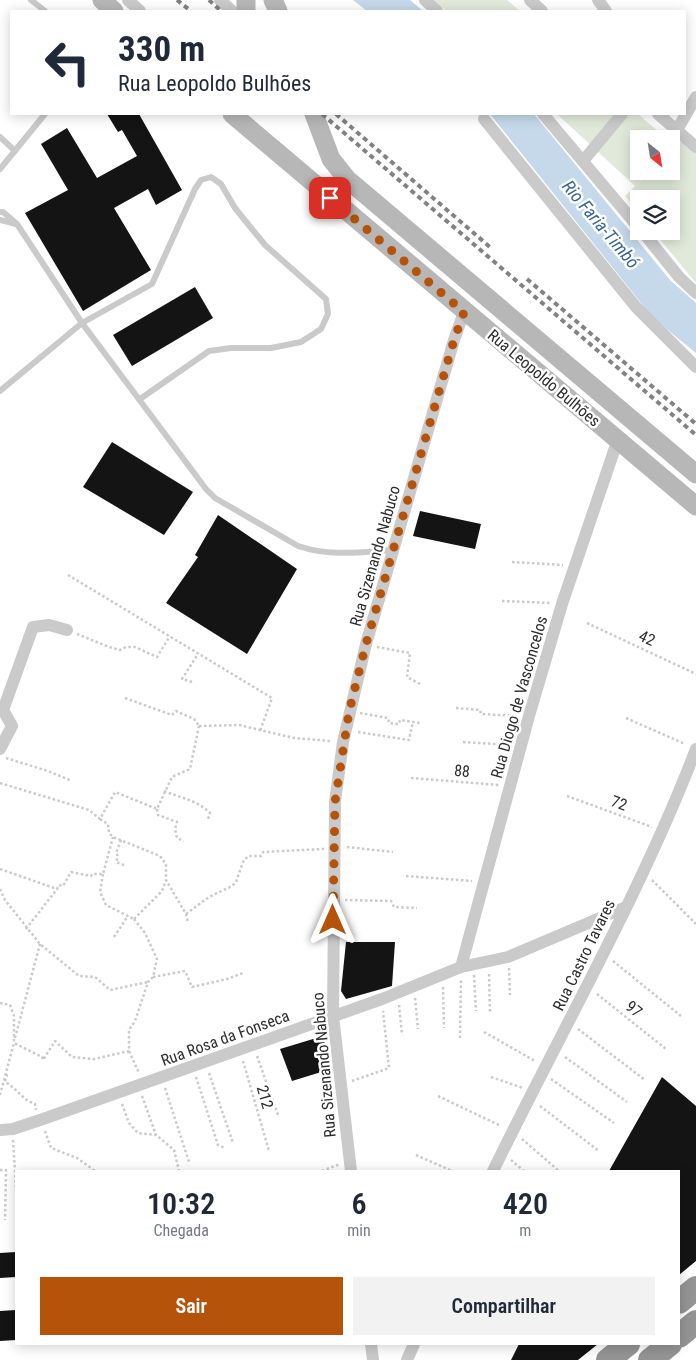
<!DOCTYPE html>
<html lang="pt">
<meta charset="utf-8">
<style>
:root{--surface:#fff;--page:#f2f2f3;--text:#1f2937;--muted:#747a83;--accent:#b45309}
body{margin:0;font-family:"Roboto Condensed",sans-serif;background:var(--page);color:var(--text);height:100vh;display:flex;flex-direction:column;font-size:19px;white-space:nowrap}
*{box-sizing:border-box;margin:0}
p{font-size:16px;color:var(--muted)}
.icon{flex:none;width:28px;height:28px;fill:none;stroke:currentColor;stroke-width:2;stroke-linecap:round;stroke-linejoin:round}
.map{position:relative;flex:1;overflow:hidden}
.drawer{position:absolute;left:15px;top:1170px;width:665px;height:175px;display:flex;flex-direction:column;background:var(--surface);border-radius:0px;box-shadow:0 2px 12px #0003}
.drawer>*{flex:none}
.top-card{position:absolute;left:10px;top:10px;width:676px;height:105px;border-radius:0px;box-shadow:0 2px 12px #0003;background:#fff;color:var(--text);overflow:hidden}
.needle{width:32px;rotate:150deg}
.buttons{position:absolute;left:630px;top:130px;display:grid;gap:10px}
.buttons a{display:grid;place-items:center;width:50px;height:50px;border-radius:0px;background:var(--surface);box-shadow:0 2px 12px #0003;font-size:25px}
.pin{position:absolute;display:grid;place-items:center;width:42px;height:42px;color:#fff;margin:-21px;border-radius:10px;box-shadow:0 2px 8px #0006}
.me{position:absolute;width:55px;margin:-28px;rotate:0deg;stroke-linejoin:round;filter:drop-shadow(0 0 4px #0008)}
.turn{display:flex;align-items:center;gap:18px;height:105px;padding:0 25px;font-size:22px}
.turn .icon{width:65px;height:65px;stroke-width:2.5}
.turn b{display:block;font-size:35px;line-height:42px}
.eta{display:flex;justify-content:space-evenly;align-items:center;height:85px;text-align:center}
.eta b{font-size:30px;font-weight:600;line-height:35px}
.cta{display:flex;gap:10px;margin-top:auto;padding:10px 25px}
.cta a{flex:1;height:58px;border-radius:0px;background:var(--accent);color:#fff;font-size:20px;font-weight:600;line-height:58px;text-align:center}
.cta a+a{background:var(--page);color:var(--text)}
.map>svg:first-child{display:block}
</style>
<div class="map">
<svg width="696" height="1360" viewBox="0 0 696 1360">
<rect width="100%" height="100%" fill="#fff"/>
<g fill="#e1eada">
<path d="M434 0H507L520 11H446Z"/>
<path d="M557 114H638L667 139H639V171H647L638 183 651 171H671V152L685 138 696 149V283L653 231H671V199H639V213L625 196 635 186Z"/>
</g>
<g fill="#c5d9eb">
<path d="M353 0H410L423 11H367Z"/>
<path d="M490 114H534L670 280 696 303V353L653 318Z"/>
</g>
<g fill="#141414">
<path d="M107 114H139L182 190 156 205 148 189 114 208 151 270 83 311 25 213 68 190 41 144 67 128 97 178 137 156 122 130 118 132Z"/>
<path d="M195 287 213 318 132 366 113 335Z"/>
<path d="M112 442 193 492 164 535 83 487Z"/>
<path d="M420 511 481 524 475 549 413 536Z"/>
<path d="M218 515 297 569 247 654 166 603 198 557 195 555Z"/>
<path d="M346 942H395L392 986 346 999 341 991Z"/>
<path d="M323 1036 331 1069 292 1081 280 1049Z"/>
<path d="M662 1077 696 1106V1261L679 1275V1171H609Z"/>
<path d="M16 1252V1277L0 1278V1253Z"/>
<path d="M16 1310V1340L0 1341V1311Z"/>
<path d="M519 1344H598L578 1360H511Z"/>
</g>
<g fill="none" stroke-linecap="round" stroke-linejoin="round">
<g stroke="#cacaca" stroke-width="2.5" stroke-dasharray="2.5 2.5" stroke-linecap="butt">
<path d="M512 562 563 565"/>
<path d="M68 575 272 698 260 731"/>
<path d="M502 601 551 603"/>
<path d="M587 623 696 674"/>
<path d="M77 634 109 647 120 650 126 647H135L157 657 170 636"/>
<path d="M377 647 410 653 407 677 420 684"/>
<path d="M192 682 182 679 198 654"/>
<path d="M125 698 172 715 176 711 194 719 199 726"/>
<path d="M456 708 480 710 481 714 518 716"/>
<path d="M360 713 388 718 389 723 399 724 400 720 420 723"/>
<path d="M626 718 685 744"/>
<path d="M199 726 239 725 294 738 331 741"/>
<path d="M358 732 409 740 413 722"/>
<path d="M463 742 510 745"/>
<path d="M6 758 48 771 72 781"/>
<path d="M411 778 499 785"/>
<path d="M0 783 89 810 100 819 115 792 157 809 172 777 190 769 199 726"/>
<path d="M164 791C181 798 197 800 210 813L208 819"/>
<path d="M567 796 652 827"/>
<path d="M157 809 158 815 177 822 175 829 177 838 184 841"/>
<path d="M100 819 108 824 109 833 113 837 160 856 166 864V880L186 914 188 923"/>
<path d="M121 840 116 853 118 856 116 862 126 866"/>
<path d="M347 847 393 852"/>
<path d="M0 869 57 889 59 885 63 886 71 872 91 876 92 874H103L113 837"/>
<path d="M103 874 100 892 106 905 134 919"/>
<path d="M406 876 472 881"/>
<path d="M652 880 696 924"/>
<path d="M0 889 5 900 40 944 79 976 95 977 110 990 148 982"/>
<path d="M345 900 391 901 394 907 417 908"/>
<path d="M186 914 209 897 232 886 236 882 243 862 248 856H261L263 852 324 849"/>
<path d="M134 919 145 933 157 959 153 977 148 982 135 1021 129 1030V1051L139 1073"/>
<path d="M134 919 162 891 166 880"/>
<path d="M26 929 57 889"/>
<path d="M114 937 128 916"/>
<path d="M613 961 681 1016"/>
<path d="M509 968 510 995"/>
<path d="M489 974 490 1012"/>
<path d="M474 975 476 1011"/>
<path d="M153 977 185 971 192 987 227 979 243 973"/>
<path d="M443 987 444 1028"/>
<path d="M597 994 666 1049"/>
<path d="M415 998 418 1029"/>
<path d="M0 1003 10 1005 14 1016V1043L42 1057 43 1060 55 1041 72 1057 94 1059 129 1051"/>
<path d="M399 1005 402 1035"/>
<path d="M578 1029 645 1080"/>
<path d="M484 1032 535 1061"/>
<path d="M15 1038 40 944"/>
<path d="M460 1038 461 979"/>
<path d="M257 1056 278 1115"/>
<path d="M565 1057 627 1102"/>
<path d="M243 1061 269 1151"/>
<path d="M209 1073 233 1143"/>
<path d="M7 1074 5 1082C17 1088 22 1100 35 1104L36 1110"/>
<path d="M196 1077 218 1145 225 1148"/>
<path d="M491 1077 523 1088"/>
<path d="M551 1079 614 1123"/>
<path d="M352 1081 389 1068 383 1011"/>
<path d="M165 1088 189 1162"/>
<path d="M0 1095 14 1043"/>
<path d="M142 1096 156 1135"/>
<path d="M438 1096 501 1126"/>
<path d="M122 1104 129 1123 138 1133 156 1135 174 1150 179 1171"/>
<path d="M540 1106 599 1151"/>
<path d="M45 1131 51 1148 77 1158 95 1171"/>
<path d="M522 1139 559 1171"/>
<path d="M13 1140 16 1188"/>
<path d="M416 1155 452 1171"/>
<path d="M511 1160 524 1171"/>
<path d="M0 1170H6L5 1220"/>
<path d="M322 1171 340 1164"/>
</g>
<g stroke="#cacaca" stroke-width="6">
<path d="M31 0 45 11"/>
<path d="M0 137 15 151"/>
<path d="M0 169 45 114"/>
<path d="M0 212H3L17 224 82 323 206 489 215 498 298 546C331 557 360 552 394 550"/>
<path d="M0 220 16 224"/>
<path d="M0 391 82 323 152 284 195 189 201 180 211 177 221 184 235 208 265 245 326 299 328 314 321 329 301 342 271 348H231L209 351 140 399"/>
</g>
<g stroke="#cacaca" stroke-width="12">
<path d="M128 0 140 11"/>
<path d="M220 0 232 11"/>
<path d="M425 0 437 11"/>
<path d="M530 0 542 11"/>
<path d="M598 0 606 11"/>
<path d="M543 114 639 228"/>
<path d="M658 114 696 147"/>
<path d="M484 119 636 307 696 367"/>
<path d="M677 130 696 97"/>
<path d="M583 161 622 114"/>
<path d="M642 231 679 277 696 293"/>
<path d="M0 749 12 726 3 710 33 627 49 625 67 630"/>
<path d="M461 967 529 716 562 604 618 439"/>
<path d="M0 1130 13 1129 43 1119 382 999 461 967 508 957 626 907"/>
<path d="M351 1171 333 1016 335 802 343 742 366 644 454 340 464 312"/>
<path d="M493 1171C561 1031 640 895 696 749"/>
<path d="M371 1344 373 1360"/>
<path d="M407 1360 414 1344"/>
</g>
<g stroke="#b7b7b7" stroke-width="19">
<path d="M102 0 114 11"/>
<path d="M246 0V11"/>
<path d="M273 0 278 11"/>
<path d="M232 114 696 506"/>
<path d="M314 114 331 159 347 179 696 474"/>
</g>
<g stroke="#949494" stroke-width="24">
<path d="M679 1302 696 1288"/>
<path d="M679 1336 696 1322"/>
<path d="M608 1360 628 1344"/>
<path d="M650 1360 670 1344"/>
</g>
<g stroke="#828282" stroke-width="4" stroke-dasharray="5 4" stroke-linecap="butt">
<path d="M177 0 191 11"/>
<path d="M209 0 221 11"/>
<path d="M322 114 696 435"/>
<path d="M336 114 491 248"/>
<path d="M527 279 696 424"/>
</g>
</g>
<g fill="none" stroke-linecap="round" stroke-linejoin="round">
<path stroke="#b45309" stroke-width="9" stroke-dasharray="0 16.2" d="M330 198 464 312 454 340 366 644 349 712 335 802 333 920"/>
</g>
<g text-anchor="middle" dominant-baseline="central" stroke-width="5" stroke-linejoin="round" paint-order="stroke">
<g font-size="16" fill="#2d2d2d" stroke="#fff">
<text transform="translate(544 378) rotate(40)">Rua Leopoldo Bulhões</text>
<text transform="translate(375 556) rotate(-74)">Rua Sizenando Nabuco</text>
<text transform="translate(647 638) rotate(25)">42</text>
<text transform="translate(519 697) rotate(-74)">Rua Diogo de Vasconcelos</text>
<text transform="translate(462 771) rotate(5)">88</text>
<text transform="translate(619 803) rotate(20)">72</text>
<text transform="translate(584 955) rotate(-64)">Rua Castro Tavares</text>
<text transform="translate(634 1009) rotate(39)">97</text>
<text transform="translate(225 1038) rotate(-20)">Rua Rosa da Fonseca</text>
<text transform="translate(324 1065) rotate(-95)">Rua Sizenando Nabuco</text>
<text transform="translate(265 1097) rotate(74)">212</text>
</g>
<g font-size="18" font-style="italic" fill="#3b668e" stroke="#fff">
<text transform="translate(601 224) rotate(50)">Rio Faria-Timbó</text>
</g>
</g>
</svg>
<div class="buttons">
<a><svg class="needle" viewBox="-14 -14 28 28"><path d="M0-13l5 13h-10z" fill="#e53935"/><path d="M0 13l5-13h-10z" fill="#747a83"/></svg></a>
<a><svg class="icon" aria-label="layers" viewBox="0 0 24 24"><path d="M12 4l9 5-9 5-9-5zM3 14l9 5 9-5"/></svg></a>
</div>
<div class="pin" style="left:330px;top:198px;background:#d93025"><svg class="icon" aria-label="arrive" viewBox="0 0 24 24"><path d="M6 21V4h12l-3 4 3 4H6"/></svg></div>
<svg class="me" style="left:333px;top:920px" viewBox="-20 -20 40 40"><path d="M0-17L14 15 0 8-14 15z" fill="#b45309" stroke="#fff" stroke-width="4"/></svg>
<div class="top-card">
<div class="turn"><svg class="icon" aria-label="left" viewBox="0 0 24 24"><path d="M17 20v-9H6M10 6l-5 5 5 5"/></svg><div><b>330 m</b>Rua Leopoldo Bulhões</div></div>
</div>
<section class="drawer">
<div class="eta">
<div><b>10:32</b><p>Chegada</p></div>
<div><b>6</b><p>min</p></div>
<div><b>420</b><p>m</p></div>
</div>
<div class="cta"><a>Sair</a><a>Compartilhar</a></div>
</section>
</div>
